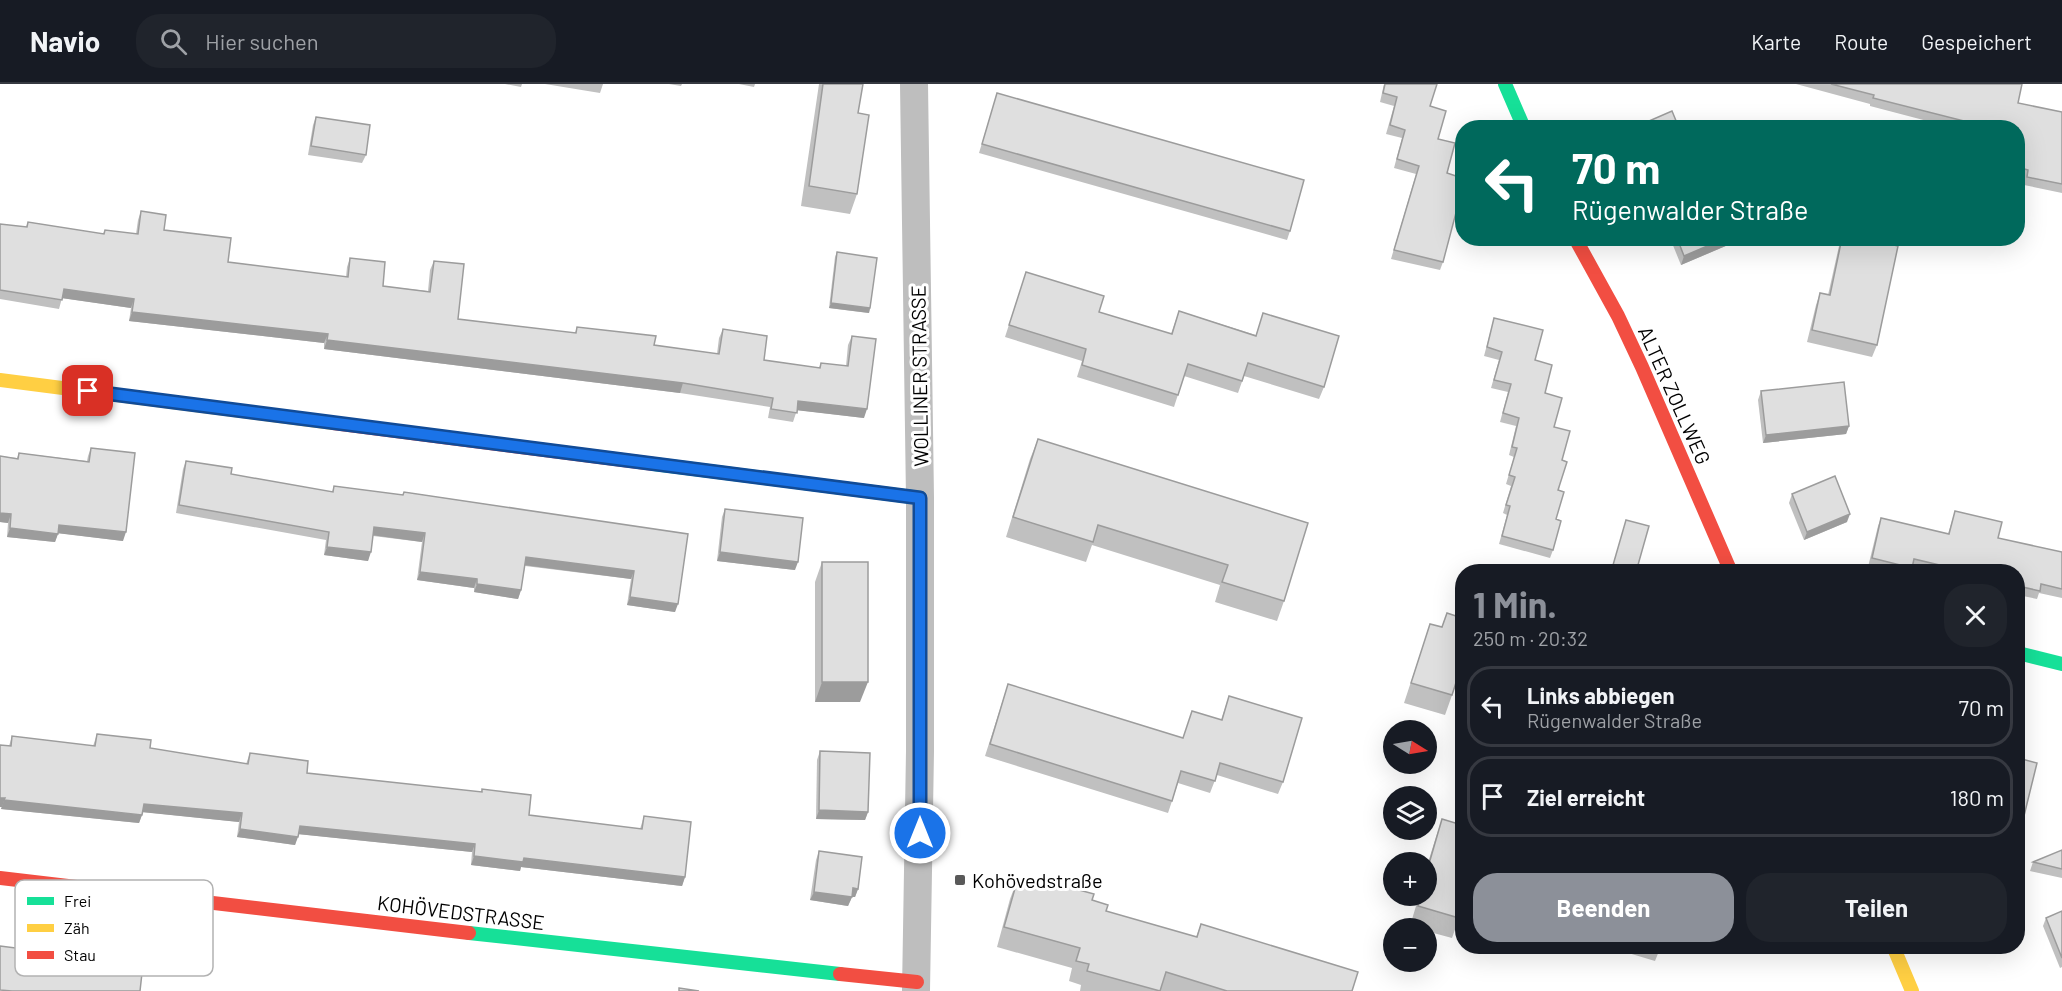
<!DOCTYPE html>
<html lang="de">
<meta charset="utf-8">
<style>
:root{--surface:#171b24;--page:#20242c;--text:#f1f3f6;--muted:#9ea1a6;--line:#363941;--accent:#8c9099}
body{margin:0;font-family:Barlow,sans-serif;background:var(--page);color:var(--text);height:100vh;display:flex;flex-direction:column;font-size:22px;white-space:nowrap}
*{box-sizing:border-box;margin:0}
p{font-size:20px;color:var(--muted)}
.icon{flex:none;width:33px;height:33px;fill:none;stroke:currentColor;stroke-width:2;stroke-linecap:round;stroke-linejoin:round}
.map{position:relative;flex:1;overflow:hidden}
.panel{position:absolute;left:1455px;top:480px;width:570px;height:390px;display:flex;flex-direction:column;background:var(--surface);border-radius:24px;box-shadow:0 6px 24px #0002}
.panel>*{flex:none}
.guide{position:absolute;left:1455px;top:36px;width:570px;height:126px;border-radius:24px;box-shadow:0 6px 24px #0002;background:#00695c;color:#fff;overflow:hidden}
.needle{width:39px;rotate:101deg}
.controls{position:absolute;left:1383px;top:636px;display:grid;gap:12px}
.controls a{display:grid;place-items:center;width:54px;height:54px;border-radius:50%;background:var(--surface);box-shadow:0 6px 24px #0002;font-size:30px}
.pin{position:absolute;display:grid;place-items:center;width:51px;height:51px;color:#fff;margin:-26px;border-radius:12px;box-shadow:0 3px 9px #0006}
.me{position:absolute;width:66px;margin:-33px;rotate:0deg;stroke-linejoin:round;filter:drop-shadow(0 0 4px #0008)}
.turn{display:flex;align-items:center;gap:21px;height:126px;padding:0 18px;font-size:27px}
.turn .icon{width:78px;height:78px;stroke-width:2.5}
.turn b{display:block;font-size:42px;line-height:51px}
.round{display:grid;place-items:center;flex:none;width:63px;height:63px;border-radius:24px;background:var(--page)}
.head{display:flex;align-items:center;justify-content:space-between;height:102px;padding:0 18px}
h1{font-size:36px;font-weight:700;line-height:45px;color:var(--accent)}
.cta{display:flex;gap:12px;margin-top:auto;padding:12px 18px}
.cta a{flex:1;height:69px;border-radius:24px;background:var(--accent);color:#fff;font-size:24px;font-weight:700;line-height:69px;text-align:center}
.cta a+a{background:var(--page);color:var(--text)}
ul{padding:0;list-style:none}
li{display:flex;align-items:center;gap:18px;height:81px;margin:0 12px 9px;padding:0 6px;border:3px solid var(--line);border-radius:24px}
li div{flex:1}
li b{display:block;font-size:22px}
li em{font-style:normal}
header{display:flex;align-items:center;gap:36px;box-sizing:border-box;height:84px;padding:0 30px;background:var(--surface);border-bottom:2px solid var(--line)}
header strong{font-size:28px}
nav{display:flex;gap:33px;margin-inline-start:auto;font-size:21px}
.search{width:420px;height:54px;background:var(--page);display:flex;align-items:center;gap:15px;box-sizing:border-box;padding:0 21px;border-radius:24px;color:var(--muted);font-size:22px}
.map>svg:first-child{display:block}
</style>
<header>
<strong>Navio</strong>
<div class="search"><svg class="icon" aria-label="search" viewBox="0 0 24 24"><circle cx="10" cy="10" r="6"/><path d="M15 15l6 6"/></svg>Hier suchen</div>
<nav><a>Karte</a><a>Route</a><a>Gespeichert</a></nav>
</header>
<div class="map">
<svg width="2062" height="907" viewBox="0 0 2062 907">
<rect width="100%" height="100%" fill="#fff"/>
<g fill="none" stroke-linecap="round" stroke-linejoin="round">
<path stroke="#bebebe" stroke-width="28" d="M914 0 920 414V667L916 907"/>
<g stroke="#16e098" stroke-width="14">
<path d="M1505 0 1524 44"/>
<path d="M654 380 920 414"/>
<path d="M2018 569 2062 580"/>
<path d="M469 849 840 890"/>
</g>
<g stroke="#ffcf43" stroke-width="14">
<path d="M0 296 333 339"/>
<path d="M1893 862 1912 907"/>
</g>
<g stroke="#f24e42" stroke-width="14">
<path d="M1575 154 1618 232 1642 283 1731 488"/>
<path d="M333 339 654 380"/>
<path d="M0 794 469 849"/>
<path d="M840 890 917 898"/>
</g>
</g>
<g fill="#c0c0c0">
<path d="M505 0H522L521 3Z"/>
<path d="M545 0H603L600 9Z"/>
<path d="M669 0H682L681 2Z"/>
<path d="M739 0H755L754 3Z"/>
<path d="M819 0H863L858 29 857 110 850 130 801 122Z"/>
<path d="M1384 0H1437L1430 22 1447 89 1443 178 1440 186 1391 175 1416 90 1394 84 1402 54 1386 50 1394 22 1380 18Z"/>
<path d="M1796 0H2022L2018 19 2062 28V109L2024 101 2025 94 2018 92V44H1954L1870 22V20Z"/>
<path d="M997 9 1290 147 1287 156 979 69Z"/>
<path d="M316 33 366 71 362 79 308 71 313 41Z"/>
<path d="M141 127 164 146 228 178 346 193 347 183 350 174 383 202 428 207 430 186 434 177 458 235 575 249 577 243 654 261 717 270 719 254 723 245 764 276 819 284 821 279 846 282 848 261 852 252 864 334 797 326 793 338 768 334 770 323 680 309 324 265V259L129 237 131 224 62 214 59 225 0 215V140L26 143 28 138 103 150 105 146 136 150 138 136Z"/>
<path d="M1670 154H1730L1728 161 1681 181Z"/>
<path d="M1842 154H1863L1877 261 1872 273 1807 258 1816 221 1820 209 1828 211 1839 162Z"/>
<path d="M837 168 870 224 869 229 829 224 835 173Z"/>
<path d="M1026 188 1099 228 1171 250 1179 227 1256 251 1263 229 1324 303 1319 315 1244 292 1238 309 1184 292 1174 323 1077 293 1082 277 1005 253Z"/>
<path d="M1494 234 1535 276 1545 309 1562 376 1553 466 1550 474 1499 460 1507 431 1503 429 1511 402 1506 400 1514 373 1509 371 1516 342 1500 338 1508 308 1491 304 1499 276 1484 272Z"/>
<path d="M1761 307 1849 342 1846 350 1763 359 1758 316Z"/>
<path d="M1038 355 1284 517 1277 537 1215 518 1220 501 1092 461 1086 478 1006 453 1030 375Z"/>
<path d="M91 364 123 457 58 449 55 458 7 453 8 439 0 438V372L17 374 19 369 87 377 88 372Z"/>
<path d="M186 377 231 390 332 408 334 402 403 411 404 408 688 450 675 528 627 521 631 495 525 482 521 506 518 515 474 508V504L417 496 422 458 373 452 368 477 324 471 326 456 176 429 183 385Z"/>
<path d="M1792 410 1847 438 1804 456 1789 419Z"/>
<path d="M725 425 795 486 717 477 722 433Z"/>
<path d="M1955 427 1998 454 2062 468V514L2039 509 2037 515 2018 511V488H1930L1912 483 1911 488H1888L1868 483 1878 442 1881 434 1948 450Z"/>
<path d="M822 478 860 618H815V498Z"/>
<path d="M1462 534V602L1456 600 1445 631 1404 619 1430 540 1442 543Z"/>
<path d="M1008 600 1183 654 1192 627 1221 636 1229 612 1283 698 1278 710 1217 691 1210 709 1178 699 1168 729 985 672Z"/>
<path d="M97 650 150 664 246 680 250 669 307 689 481 708 482 705 529 731 640 745 644 732 685 793 682 802 521 783 520 787 471 781 472 768 298 750 295 761 237 753 239 738 143 728 139 739 1 725 2 723H0V661L9 662 12 652 93 662Z"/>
<path d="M820 667 868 728 865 736 816 735 817 676Z"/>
<path d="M2018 674 2022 740 2019 749 2018 748Z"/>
<path d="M1442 735 1459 834 1452 854 1426 847V844H1419L1410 842 1419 812H1426V785L1435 756Z"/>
<path d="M2062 766V794L2030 787 2033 778Z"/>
<path d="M819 767 858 805 855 813H852L848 822 810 816 816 776Z"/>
<path d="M1018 794 1092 816 1106 827 1196 853 1201 840 1352 907H1080L1081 901 1069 897 1072 884 997 863 1010 815Z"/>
<path d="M2062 827V883L2060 884 2043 842 2046 834Z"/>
<path d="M1605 862H1661L1655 877Z"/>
</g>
<g fill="#9c9c9c">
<path d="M1726 154H1730L1728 161 1681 181 1684 172Z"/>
<path d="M64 205 134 215 131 224 61 214Z"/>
<path d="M831 219 870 224 869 229 829 224Z"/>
<path d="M132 228 328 250 324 259 129 237Z"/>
<path d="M327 256 683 299 680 309 324 265Z"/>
<path d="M798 317 867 325 864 334 795 326Z"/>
<path d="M1849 342 1846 350 1763 359 1766 351Z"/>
<path d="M0 429 11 430 8 439 0 438Z"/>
<path d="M1850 430 1847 438 1804 456 1807 448Z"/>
<path d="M59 441 126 448 123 457 56 449Z"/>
<path d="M374 443 425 449 422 458 371 451Z"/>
<path d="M10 444 58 450 55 458 7 453Z"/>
<path d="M327 463 371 468 368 477 324 471Z"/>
<path d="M720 468 798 478 795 486 717 477Z"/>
<path d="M526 473 634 487 631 495 523 481Z"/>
<path d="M420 488 477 495 474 504 417 496Z"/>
<path d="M477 500 521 506 518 515 474 508Z"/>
<path d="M630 513 678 520 675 528 627 521Z"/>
<path d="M822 598H868L860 618H815Z"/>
<path d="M0 714H5L2 723H0Z"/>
<path d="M4 716 142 731 139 739 1 725Z"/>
<path d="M144 720 242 729 239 738 141 728Z"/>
<path d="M819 726 868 728 865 736 816 735Z"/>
<path d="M300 742 475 760 472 768 297 750Z"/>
<path d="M240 745 298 753 295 761 237 753Z"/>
<path d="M474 772 524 774 685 793 682 802 521 783 520 787 471 781Z"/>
<path d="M853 804 858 805 855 813H850Z"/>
<path d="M814 808 852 813 848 822 810 816Z"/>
</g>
<g fill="#dfdfdf" stroke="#9c9c9c" stroke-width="1.5">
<path d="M823 0H863L858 29 869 31 857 110 809 102Z"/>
<path d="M1385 0H1437L1430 22 1446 27 1438 55 1455 59 1447 89 1462 94V106L1443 178 1394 166 1419 82 1397 75 1405 46 1390 41 1397 13 1383 9Z"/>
<path d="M1831 0H2022L2018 19 2062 28V100L2027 93 2028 86 2018 83V44H1966L1968 38 1873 14 1874 11Z"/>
<path d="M997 9 1304 96 1290 147 982 60Z"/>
<path d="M1672 27 1679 44H1633Z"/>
<path d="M316 33 370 41 366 71 311 62Z"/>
<path d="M141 127 166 131 164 146 231 154 228 178 348 193 350 174 385 178 383 202 430 208 434 177 464 180 458 235 576 249 577 243 656 252 654 261 719 270 723 245 767 252 764 276 820 284 821 279 848 282 852 252 876 255 867 325 798 317 797 329 771 325 773 314 683 299 327 256 328 250 132 228 134 215 64 205 62 216 0 206V140L27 143 28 138 104 150 105 146 138 150Z"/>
<path d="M1677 154H1726L1684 172Z"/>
<path d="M1842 154H1863L1898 162 1877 261 1812 246 1820 209 1830 211Z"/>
<path d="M837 168 877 174 870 224 831 219Z"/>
<path d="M1026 188 1104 212 1099 228 1172 250 1179 227 1256 252 1263 229 1339 252 1324 303 1248 279 1242 297 1188 280 1178 311 1082 281 1086 265 1009 241Z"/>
<path d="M1494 234 1543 246 1535 276 1552 281 1545 309 1562 314 1554 343 1570 347 1562 376 1567 378 1558 406 1564 408 1556 435 1561 437 1553 466 1502 452 1510 422 1506 421 1515 393 1509 391 1517 364 1512 363 1519 334 1503 329 1511 300 1494 296 1502 268 1487 263Z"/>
<path d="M1844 298 1849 342 1766 351 1761 307Z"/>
<path d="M1038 355 1308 439 1284 517 1222 498 1228 481 1098 441 1093 458 1013 433Z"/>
<path d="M91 364 135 369 126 448 59 441 58 450 10 444 11 430 0 429V372L18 375 19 369 89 378Z"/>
<path d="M186 377 232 384 231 390 333 408 334 402 403 411 404 408 688 450 678 520 630 513 634 487 526 473 521 506 477 500V495L420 488 425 449 374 443 371 468 327 463 329 448 179 421Z"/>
<path d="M1835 392 1850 430 1807 448 1792 410Z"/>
<path d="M725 425 803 434 798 478 720 468Z"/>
<path d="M1955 427 2002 438 1998 454 2062 468V505L2041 500 2040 507 2018 502V488H1969L1914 475 1912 484 1872 474 1881 434 1949 450Z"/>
<path d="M1626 436 1649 442 1636 488H1611Z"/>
<rect x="822" y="478" width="46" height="120"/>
<path d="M1447 529 1462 534V580L1452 611 1411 599 1430 540 1442 543Z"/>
<path d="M1008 600 1183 654 1192 627 1222 636 1229 612 1302 634 1283 698 1220 679 1215 697 1181 687 1172 717 990 660Z"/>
<path d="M97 650 151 656 150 664 248 680 250 669 308 677 307 689 482 708V705L531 711 529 731 642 745 644 732 691 738 685 793 524 774 523 778 474 772 475 760 300 742 298 753 240 745 242 729 144 720 142 731 4 716 5 714H0V661L11 662 12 652 95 662Z"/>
<path d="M820 667 870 669 868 728 819 726Z"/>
<path d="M2018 674 2037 679 2022 740 2018 739Z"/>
<path d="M1442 735 1462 741V824L1459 834 1418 822 1420 812H1426V790Z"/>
<path d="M2062 766V785L2033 778Z"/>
<path d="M819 767 862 773 858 805 853 804 852 813 814 808Z"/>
<path d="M1018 794 1034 799 1035 794 1094 810 1092 816 1108 821 1106 827 1197 853 1201 840 1358 888 1352 907H1227L1166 888 1160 907 1087 887 1089 880 1076 877 1080 864 1004 843Z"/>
<path d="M2062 827V874L2046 834Z"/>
<path d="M0 862 86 873 87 864 144 871 140 907H12L0 906Z"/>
<path d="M679 904 699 907H679Z"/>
</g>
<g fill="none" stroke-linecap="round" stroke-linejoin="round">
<g stroke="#114b97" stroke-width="15">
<path id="route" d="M88 307 920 414V749"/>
</g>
<use href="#route" stroke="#1a73e8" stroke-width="10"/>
</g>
<rect fill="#595959" stroke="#fff" stroke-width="2" x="954" y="790" width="12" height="12" rx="3"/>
<g text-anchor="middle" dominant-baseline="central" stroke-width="6" stroke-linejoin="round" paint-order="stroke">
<g font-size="20" fill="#000" stroke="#fff">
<text transform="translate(919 292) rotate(-91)">WOLLINER STRASSE</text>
<text transform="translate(1675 311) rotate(66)">ALTER ZOLLWEG</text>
<text transform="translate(461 828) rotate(7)">KOHÖVEDSTRASSE</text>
</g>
<g font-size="20" fill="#000" stroke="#fff" text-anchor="start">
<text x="972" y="796">Kohövedstraße</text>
</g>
</g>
<rect x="15" y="796" width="198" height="96" rx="9" fill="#fff" stroke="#b2b2b2" stroke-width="1.5"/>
<rect x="27" y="813" width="27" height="8" fill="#16e098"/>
<rect x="27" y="840" width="27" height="8" fill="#ffcf43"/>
<rect x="27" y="867" width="27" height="8" fill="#f24e42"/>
<g font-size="16" fill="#000">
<text x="64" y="823">Frei</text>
<text x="64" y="850">Zäh</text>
<text x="64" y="877">Stau</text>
</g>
</svg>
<div class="controls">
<a><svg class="needle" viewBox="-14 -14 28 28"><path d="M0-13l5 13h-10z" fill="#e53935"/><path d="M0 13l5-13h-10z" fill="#9ea1a6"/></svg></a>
<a><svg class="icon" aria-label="layers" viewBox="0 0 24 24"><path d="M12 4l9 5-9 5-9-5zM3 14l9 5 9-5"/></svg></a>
<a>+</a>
<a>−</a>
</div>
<div class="pin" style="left:88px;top:307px;background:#d93025"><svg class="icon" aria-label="arrive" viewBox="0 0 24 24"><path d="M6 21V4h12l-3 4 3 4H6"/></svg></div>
<svg class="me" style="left:920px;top:749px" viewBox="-20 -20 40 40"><circle r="17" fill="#1a73e8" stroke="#fff" stroke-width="3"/><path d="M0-11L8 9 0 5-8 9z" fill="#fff"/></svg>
<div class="guide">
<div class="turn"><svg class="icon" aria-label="left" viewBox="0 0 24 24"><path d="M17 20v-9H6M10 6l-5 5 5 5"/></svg><div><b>70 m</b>Rügenwalder Straße</div></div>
</div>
<section class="panel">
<div class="head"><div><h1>1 Min.</h1><p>250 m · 20:32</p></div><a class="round"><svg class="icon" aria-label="close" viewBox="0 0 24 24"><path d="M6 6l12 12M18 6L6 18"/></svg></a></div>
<ul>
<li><svg class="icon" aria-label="left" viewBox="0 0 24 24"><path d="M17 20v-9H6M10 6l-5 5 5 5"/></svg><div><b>Links abbiegen</b><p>Rügenwalder Straße</p></div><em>70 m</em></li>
<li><svg class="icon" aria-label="arrive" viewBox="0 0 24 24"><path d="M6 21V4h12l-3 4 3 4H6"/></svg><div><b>Ziel erreicht</b></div><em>180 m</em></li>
</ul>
<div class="cta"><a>Beenden</a><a>Teilen</a></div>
</section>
</div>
